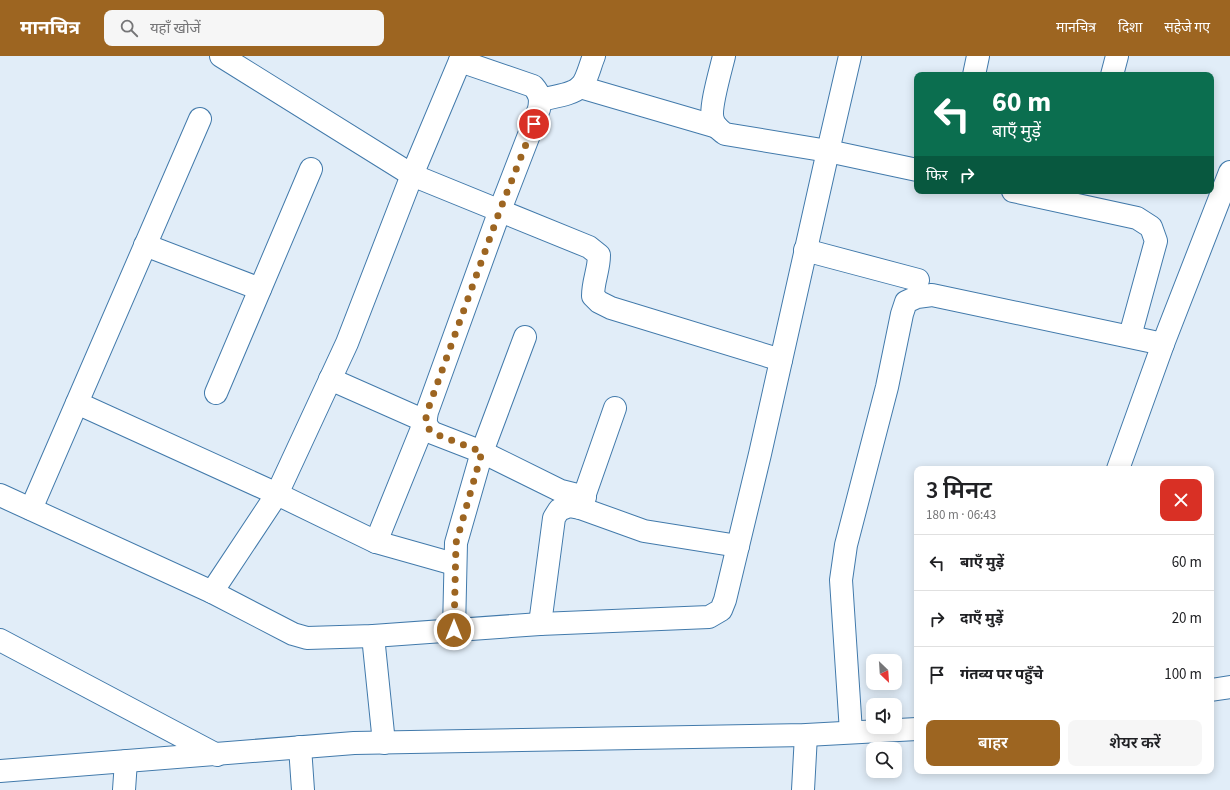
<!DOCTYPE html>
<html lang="hi">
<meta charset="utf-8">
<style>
:root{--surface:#fff;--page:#f6f6f6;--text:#202124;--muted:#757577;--line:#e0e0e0;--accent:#9d6521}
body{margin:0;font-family:"Source Sans 3","Noto Sans Devanagari",sans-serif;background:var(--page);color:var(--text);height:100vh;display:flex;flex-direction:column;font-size:15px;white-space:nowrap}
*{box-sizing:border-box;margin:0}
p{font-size:13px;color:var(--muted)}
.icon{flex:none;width:22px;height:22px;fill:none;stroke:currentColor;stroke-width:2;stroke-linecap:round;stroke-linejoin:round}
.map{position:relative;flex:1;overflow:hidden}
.side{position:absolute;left:914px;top:410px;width:300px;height:308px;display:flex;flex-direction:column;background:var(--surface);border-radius:8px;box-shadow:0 2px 10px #0003}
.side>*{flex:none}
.guide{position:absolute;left:914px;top:16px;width:300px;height:122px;border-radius:8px;box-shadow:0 2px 10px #0003;background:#0b6e4f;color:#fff;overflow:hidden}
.needle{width:26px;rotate:155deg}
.controls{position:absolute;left:866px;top:598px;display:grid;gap:8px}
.controls a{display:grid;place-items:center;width:36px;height:36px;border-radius:8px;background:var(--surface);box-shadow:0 2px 10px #0003;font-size:20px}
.pin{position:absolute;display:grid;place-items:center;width:34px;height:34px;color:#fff;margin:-17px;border:2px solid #fff;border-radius:50%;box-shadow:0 1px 4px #0007}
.me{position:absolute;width:44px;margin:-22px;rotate:0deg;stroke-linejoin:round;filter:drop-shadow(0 0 3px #0008)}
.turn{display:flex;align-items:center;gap:14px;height:84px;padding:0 12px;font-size:18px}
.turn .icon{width:52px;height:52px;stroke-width:2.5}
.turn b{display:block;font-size:28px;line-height:34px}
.then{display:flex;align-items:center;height:38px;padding:0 12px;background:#0003;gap:8px;font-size:15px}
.round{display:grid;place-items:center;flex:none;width:42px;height:42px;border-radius:8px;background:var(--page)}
.head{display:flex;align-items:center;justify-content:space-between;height:68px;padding:0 12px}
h1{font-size:24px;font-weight:600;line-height:30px}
.button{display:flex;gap:8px;margin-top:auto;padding:8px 12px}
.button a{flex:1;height:46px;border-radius:8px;background:var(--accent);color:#fff;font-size:16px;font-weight:600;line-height:46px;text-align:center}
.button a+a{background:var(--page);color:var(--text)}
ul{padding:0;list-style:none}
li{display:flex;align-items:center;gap:12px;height:56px;padding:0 12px;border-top:1px solid var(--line)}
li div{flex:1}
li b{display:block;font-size:15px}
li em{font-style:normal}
header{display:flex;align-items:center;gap:24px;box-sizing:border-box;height:56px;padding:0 20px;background:var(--accent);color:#fff}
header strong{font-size:19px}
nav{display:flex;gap:22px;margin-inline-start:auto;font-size:14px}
.search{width:280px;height:36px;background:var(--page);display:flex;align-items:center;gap:10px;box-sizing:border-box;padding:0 14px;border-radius:8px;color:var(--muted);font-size:15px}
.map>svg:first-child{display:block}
</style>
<header>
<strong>मानचित्र</strong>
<div class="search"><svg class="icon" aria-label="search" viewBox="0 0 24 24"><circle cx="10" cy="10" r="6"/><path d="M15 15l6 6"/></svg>यहाँ खोजें</div>
<nav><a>मानचित्र</a><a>दिशा</a><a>सहेजे गए</a></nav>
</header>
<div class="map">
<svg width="1230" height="734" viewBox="0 0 1230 734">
<rect width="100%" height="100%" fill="#e1edf8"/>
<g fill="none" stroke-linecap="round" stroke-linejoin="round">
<g stroke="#427aab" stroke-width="24">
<g id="minor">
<path d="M221 0 412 119 589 191 599 199C599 214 593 225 593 240L599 246 611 252 781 304"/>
<path d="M724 0C721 13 709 53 713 64 715 71 720 74 725 78L828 95 917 114"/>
<path d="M460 5 533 30C540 38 541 43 539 53L500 154 427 356C425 366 425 370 433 377L482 396 561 435 585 441"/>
<path d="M974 19 978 0"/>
<path d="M1112 19 1117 0"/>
<path d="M580 31 717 71"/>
<path d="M541 44C551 41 572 39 580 31 587 25 590 9 594 0"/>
<path d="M1013 135 1137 162 1151 171 1156 185 1130 280"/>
<path d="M145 189 260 233"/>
<path d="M805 194 918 224"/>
<path d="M330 323 425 365 376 486"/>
<path d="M216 337 311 113"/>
<path d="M77 347 277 438 376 486 454 508"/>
<path d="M1118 413 1163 288 1230 116"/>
<path d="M0 439 212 536 293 578 307 582 373 580 540 568 709 561 721 554 725 544 760 398 828 95 850 0"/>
<path d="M580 452 615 352"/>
<path d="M31 453 200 63"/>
<path d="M212 536 277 438 347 287 412 119 462 0"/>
<path d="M540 568 554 462 559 454 569 450 580 452 644 475 738 490"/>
<path d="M454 574 456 487 482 396 525 281"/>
<path d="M373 580 384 687"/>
<path d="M0 584 217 699"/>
<path d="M1211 634 1230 631"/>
<path d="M851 676 841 524 846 489 887 331 902 258 906 246 917 241 932 239 1163 288"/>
<path d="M300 691 303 734"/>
<path d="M0 715 354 687 806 679 917 673"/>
<path d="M124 734 126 705"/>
<path d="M803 734 806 679"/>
</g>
</g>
<use href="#minor" stroke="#fff" stroke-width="22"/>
</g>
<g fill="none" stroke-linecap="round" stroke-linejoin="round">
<path stroke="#9d6521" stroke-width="7" stroke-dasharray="0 12.6" d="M454 574 456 487 482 396 433 377C425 370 425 366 427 356L500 154 534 68"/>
</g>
</svg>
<div class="controls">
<a><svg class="needle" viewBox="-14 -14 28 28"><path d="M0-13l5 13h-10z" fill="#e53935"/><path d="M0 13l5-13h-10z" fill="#757577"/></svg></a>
<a><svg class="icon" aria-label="sound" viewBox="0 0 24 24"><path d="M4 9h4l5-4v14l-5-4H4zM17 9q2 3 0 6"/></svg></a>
<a><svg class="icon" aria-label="search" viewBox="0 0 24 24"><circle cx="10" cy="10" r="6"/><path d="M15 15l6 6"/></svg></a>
</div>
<div class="pin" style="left:534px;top:68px;background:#d93025"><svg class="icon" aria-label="arrive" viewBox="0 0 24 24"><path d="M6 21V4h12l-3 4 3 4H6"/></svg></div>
<svg class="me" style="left:454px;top:574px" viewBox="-20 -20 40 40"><circle r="17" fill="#9d6521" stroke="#fff" stroke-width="3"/><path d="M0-11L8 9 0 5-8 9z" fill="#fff"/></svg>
<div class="guide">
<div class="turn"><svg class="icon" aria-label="left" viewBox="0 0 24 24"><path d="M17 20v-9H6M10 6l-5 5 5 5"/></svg><div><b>60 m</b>बाएँ मुड़ें</div></div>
<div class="then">फिर<svg class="icon" aria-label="right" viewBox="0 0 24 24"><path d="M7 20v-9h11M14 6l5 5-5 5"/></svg></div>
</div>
<section class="side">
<div class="head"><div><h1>3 मिनट</h1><p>180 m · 06:43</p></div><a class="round" style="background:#d93025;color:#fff"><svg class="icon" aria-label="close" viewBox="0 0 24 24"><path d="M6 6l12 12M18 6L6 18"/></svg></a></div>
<ul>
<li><svg class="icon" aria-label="left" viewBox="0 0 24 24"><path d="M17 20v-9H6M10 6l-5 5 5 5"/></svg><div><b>बाएँ मुड़ें</b></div><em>60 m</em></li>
<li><svg class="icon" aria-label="right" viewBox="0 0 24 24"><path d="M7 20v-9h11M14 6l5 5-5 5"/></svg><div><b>दाएँ मुड़ें</b></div><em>20 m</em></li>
<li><svg class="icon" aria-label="arrive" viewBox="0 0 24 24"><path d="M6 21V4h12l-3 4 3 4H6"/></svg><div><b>गंतव्य पर पहुँचे</b></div><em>100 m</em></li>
</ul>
<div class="button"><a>बाहर</a><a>शेयर करें</a></div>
</section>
</div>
